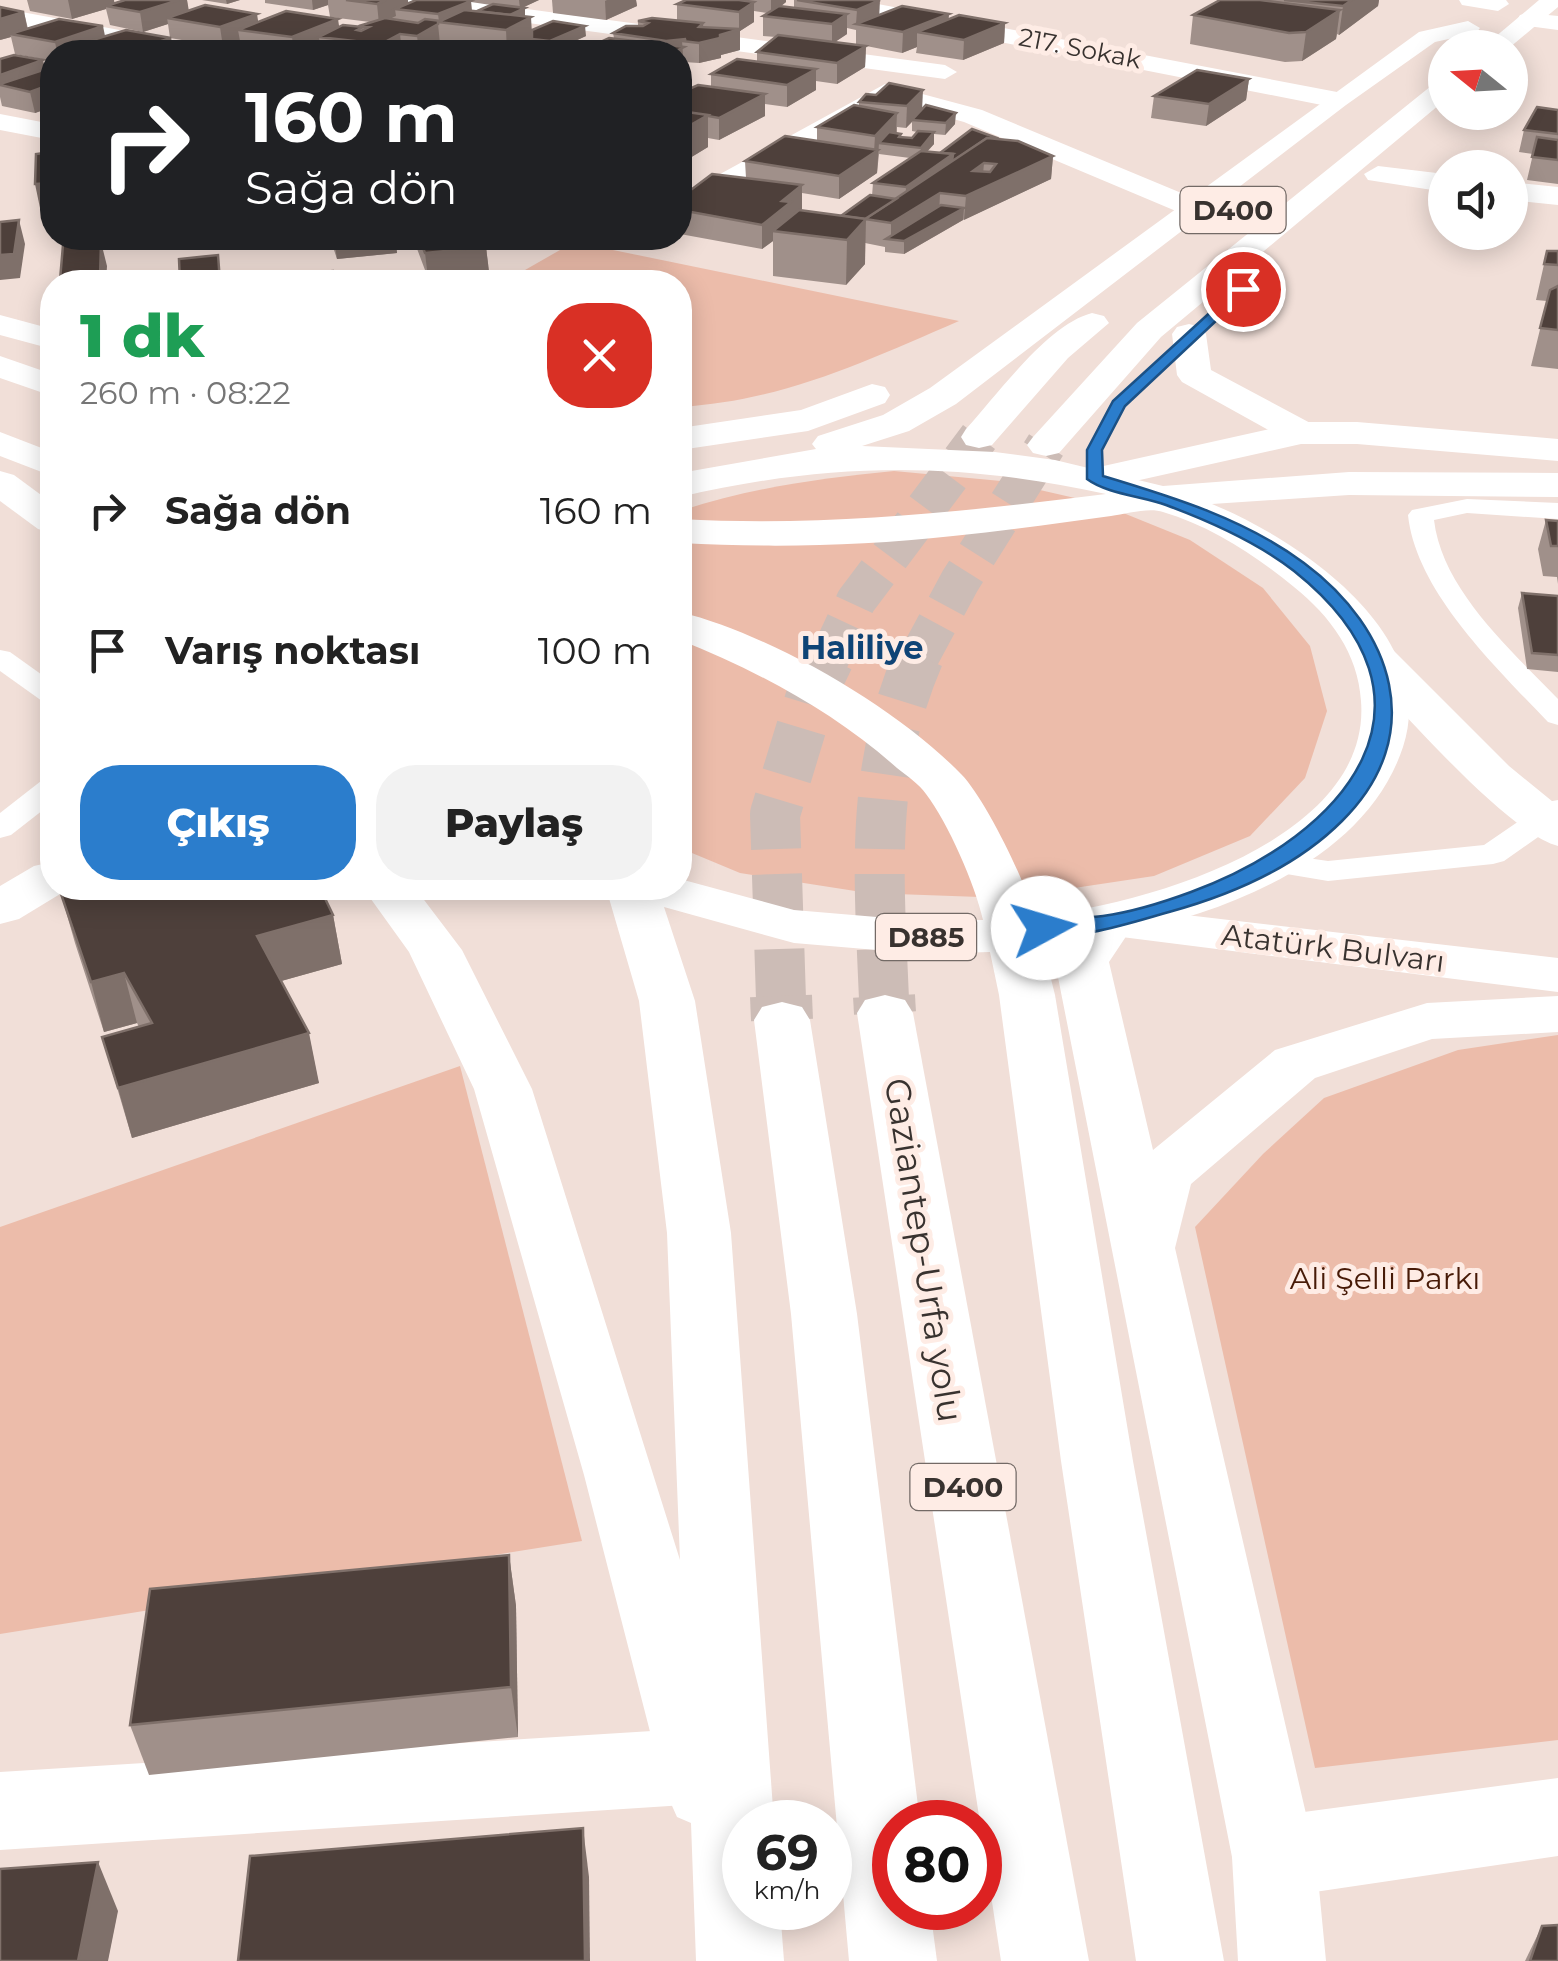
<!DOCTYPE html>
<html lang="tr">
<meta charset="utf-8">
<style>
:root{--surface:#fff;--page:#f2f2f2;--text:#222;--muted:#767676;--accent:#2b7dcc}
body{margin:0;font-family:Montserrat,sans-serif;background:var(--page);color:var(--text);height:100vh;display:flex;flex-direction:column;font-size:38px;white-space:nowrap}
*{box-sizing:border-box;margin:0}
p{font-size:32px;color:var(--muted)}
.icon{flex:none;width:55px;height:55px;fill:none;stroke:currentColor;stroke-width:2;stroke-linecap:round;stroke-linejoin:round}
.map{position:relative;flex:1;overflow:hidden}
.details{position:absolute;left:40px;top:270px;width:652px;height:630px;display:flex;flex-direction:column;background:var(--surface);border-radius:40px;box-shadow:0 5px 25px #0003}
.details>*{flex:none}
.guide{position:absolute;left:40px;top:40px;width:652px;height:210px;border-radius:40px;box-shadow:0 5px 25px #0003;background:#202124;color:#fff;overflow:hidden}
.needle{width:65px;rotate:288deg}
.tools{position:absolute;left:1428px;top:30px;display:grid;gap:20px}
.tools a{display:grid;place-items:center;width:100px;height:100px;border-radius:50%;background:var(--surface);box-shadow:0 5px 25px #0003;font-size:50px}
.speed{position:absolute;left:722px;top:1800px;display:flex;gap:20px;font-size:50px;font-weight:700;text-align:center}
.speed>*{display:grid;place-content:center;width:130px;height:130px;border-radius:50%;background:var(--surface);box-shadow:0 5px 25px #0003;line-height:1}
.speed small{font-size:25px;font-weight:400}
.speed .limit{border:15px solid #d22;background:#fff;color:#111}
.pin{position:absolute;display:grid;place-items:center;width:85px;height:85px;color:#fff;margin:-42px;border:5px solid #fff;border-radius:50%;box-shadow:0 2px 10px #0007}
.me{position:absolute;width:110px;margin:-55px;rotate:84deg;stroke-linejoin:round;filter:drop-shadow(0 0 8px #0008)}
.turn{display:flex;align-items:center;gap:35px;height:210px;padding:0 40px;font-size:45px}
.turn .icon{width:130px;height:130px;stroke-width:2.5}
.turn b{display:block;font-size:70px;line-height:85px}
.round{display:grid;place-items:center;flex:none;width:105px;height:105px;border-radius:40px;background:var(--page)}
.overview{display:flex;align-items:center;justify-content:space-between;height:170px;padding:0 40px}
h1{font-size:60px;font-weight:800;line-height:75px;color:#1e9e55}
.cta{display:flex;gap:20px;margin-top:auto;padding:20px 40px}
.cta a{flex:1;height:115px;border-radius:40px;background:var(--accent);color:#fff;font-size:40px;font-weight:800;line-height:115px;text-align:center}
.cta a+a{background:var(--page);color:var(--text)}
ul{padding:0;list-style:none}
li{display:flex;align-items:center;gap:30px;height:140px;padding:0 40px}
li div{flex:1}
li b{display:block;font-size:38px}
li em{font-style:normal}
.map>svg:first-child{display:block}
</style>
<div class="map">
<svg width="1558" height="1961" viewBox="0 0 1558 1961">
<rect width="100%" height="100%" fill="#f1dfd8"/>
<g fill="#ecbcaa">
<path d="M574 242 959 321C866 361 783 401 680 407V282H524L525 270Z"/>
<path d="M894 471 1001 481 1101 504 1190 540 1263 588 1310 646 1327 711 1305 778 1250 836 1154 876 1008 898 868 893 740 873 680 848V511C750 488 821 478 894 471Z"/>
<path d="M1558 1035V1740L1315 1768 1195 1227 1263 1154 1324 1098 1458 1050Z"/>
<path d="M460 1066 582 1541 0 1634V1227Z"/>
</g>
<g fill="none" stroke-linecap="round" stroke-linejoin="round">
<g stroke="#ccbcb6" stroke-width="40" stroke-dasharray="40 20" stroke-linecap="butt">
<path d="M829 659 856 601 979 437"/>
<path d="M918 659 960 581 1046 445"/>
</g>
<g stroke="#ccbcb6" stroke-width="50" stroke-dasharray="50 25" stroke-linecap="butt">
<path d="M781 999 775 814 811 696 830 656"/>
<path d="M884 999C879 877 869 771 919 656"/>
</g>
<g stroke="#ccbcb6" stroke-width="62" stroke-dasharray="62 31" stroke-linecap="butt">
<path d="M781 996 782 1020"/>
<path d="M884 996 885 1013"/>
</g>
<g fill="#fff" fill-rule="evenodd">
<path d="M1467 499 1558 503V519L1467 513 1434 520C1442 590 1512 651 1558 699V725L1548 722C1497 668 1416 592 1408 515L1412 510Z"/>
<path d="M0 650 10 652 52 682V704L42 701 0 671Z"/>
<path d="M52 779V803L11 835 0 838V813L41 781Z"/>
<path d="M1558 800V823L1504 861 1493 864 1328 881 1262 870 1257 863 1262 856 1273 853 1328 861 1484 845 1547 802Z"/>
</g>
<g fill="#fff" fill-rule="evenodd">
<path d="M399 0H460L945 65 957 72 945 79 410 7Z"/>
<path d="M811 0H857L1337 92 1350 100 1337 108 822 7Z"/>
<path d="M1459 0H1506L1509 4 1498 11 1462 5Z"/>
<path d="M0 8 201 45 213 52H165L0 22Z"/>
<path d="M1528 13 1558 16V30L1520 25 1517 20 1520 15Z"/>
<path d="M885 84 982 110 1203 202 1208 208 1203 214H1183L964 122 889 101 680 217V196Z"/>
<path d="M0 114 52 124V140L0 130Z"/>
<path d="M1378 166 1445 174V192L1368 180 1364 174Z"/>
<path d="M1510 182 1558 187V205L1510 200Z"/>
<path d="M52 862V888H70L19 919 0 924V886L34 866Z"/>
<path d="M700 1728 729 1739 741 1766 729 1793 700 1804 0 1850V1772Z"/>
<path d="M1558 1778V1856L1274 1898 1244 1886 1232 1857 1244 1828 1274 1816Z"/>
</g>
<g fill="#fff" fill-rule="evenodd">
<path d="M1301 422H1357L1558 439V461L1357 444H1301L1095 490 1081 487 1076 479 1081 471Z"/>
<path d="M0 432 52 452V476L0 456Z"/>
<path d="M1375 644 1391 648 1509 766 1558 806V846C1507 833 1401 709 1359 666L1353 657 1359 648Z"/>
<path d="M1109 906 1558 958V992L1090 933 1082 922 1090 911Z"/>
</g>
<g fill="#fff" fill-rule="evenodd">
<path d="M1539 0H1558V7L1509 48H1482Z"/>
<path d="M1468 21 1480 28 1476 33 1435 42 1346 105 956 404 909 431 862 446 995 452 1055 460 1163 486 1349 472 1558 473V497L1349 495 1212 504C1299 540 1440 634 1403 747 1367 857 1232 911 1129 932L1109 962 1153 1150 1275 1050 1427 1003 1558 996V1032L1432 1039 1315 1078 1191 1184 1175 1248 1316 1857 1326 1961H1238L1232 1857 1055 962 1067 944 1043 947 1055 995 1133 1461 1224 1961H1136L1061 1461 999 995 990 952 924 954 794 943 664 907 695 1001 731 1233 774 1822H745V1908H780L784 1961H696L691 1823 677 1817 665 1790 584 1475 474 1089 409 952 363 888H415L462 950 532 1089 680 1560 667 1233 639 1001 606 888H680V879L794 910 924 921 983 920C975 884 948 823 926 794 919 784 907 776 897 768 834 712 758 671 680 640V612C772 635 896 707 961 774 985 798 1026 883 1035 916 1141 906 1372 841 1361 701 1358 653 1330 616 1294 587 1256 556 1211 526 1163 512 1149 507 1126 514 1111 516 1058 523 1006 531 953 536 862 546 771 548 680 543V519C824 527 963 512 1106 494 955 461 830 462 680 497V473L816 449 812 444 818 436 883 415 930 388 1419 32Z"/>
<path d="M1445 79V100L1161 337 1059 453 1046 456 1033 453 1027 445 1033 437 1137 323 1436 82Z"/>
<path d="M1092 313 1104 316 1109 323 1068 358 992 445 979 448 966 445 961 437 966 429C997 395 1048 324 1092 313Z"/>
<path d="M0 315 52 329V349L0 335Z"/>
<path d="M1189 324 1201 327 1206 334 1211 370 1314 425 1319 433 1314 441 1301 444 1288 441 1182 382 1177 375 1172 334 1177 327Z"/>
<path d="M0 356 52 374V396L0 378Z"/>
<path d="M872 384 885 387 890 395 885 403 808 431 680 450V428L801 410Z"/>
<path d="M0 471 14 475 52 503V533L38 529 0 501Z"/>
<path d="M885 995 905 1000 913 1013 1089 1961H1001L857 1013 865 1000Z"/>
<path d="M782 1002 802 1007 810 1020 857 1314 920 1822H895V1908H930L937 1961H849L791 1314 754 1020 762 1007Z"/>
</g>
</g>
<g fill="#a0908a" fill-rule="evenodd">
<path d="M27 0H114V3L123 0H120H187L188 10 259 22 339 27H360L370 22 330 17 328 5 313 10 265 3V0H408V3L416 0H539L521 8H525V16L532 30 586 36 551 52 533 49V52H321L320 47 307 52H260L241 50 240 41 223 47 170 38 168 24 143 32 110 25 106 9 72 19 30 11ZM471 2 491 5 477 11 472 10Z"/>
<path d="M202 0H240L227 4Z"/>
<path d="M552 0H636L637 6 606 20 553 13Z"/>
<path d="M686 0H786V2L780 7 794 8V0H878L879 15 1005 23 1004 43 963 60 916 53 917 47 902 53 856 44V30L847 28V34L835 42 866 46 865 67 837 84 816 81V90L787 107 765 104V116L719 140 708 138V147L680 164V93L711 86V74L757 61V52L776 37 763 36V16L767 13 754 11V22L740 31V50L721 55V58L699 63 684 62V68L680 70V52L614 38 613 33 638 26V21L677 20V4Z"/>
<path d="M1270 0H1379L1378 6 1339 35 1337 34 1336 39 1302 61 1285 62 1190 44 1193 15Z"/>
<path d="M24 12 28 29 105 36 171 38 173 52H52V61L15 54 11 37 0 40Z"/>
<path d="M0 59 52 70V107L35 113 2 106 0 97Z"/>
<path d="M1249 79 1246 100 1206 126 1151 118 1154 96Z"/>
<path d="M866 94 922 110 955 124 945 135 934 134V144L927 152 940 153 997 139 1053 156 1051 179 963 220 904 254 885 252V247L865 243V264L846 285 773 276V241L762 249 680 234V198L746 178 745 161 817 141V127L859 106V102ZM912 122V131L917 132 912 138 901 137 897 133V127L906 128ZM879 154 910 158 873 183 872 196 841 216 800 210 802 209V193L839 199 877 173Z"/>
<path d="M1558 110V184L1527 180 1533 154 1519 152 1524 130Z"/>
<path d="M330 238H395L397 253 337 259Z"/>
<path d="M413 238H482L486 247 489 272 428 278Z"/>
<path d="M1547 251H1558V369L1531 366 1547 301 1536 300Z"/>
<path d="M1546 520 1558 521V584L1557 577 1543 576 1538 549Z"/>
<path d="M1522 593 1558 596V672L1527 669 1518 608Z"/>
<path d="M61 894 333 915 342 964 281 981 319 1083 132 1138 102 1037 139 1027 137 1023 104 1032 75 943Z"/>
<path d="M509 1555 516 1606 518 1737 149 1775 130 1725Z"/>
<path d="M1542 1926 1558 1961H1525Z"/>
</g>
<g fill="#7f706a">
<path d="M68 0H114L115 6H106V9L72 19Z"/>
<path d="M179 0H187L190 17 167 18 168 24 143 32 140 12Z"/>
<path d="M226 0H240L227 4Z"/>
<path d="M312 0H328V5L313 10Z"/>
<path d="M386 0H408L409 11 395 9 396 16 379 24 377 4Z"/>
<path d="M519 0H539L520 9Z"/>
<path d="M607 0H636L637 6 606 20 605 1Z"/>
<path d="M771 0H786V2L771 14Z"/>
<path d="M880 0 879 20 856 24 857 10Z"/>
<path d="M1352 0H1379L1378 6 1339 35 1343 6Z"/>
<path d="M471 1 472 20 439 22 438 14Z"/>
<path d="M754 2V22L740 31V50L721 55V58L699 63V27L703 23 704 42 720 35 739 30V12Z"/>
<path d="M525 8V20L531 17 533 52H507L506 30 483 28Z"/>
<path d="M1340 10 1336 39 1302 61 1306 32Z"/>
<path d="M24 12 28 32 10 34 11 37 0 40V19Z"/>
<path d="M257 14 260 33 238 30 240 41 223 47 220 27Z"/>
<path d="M847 14V34L832 44V24Z"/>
<path d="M949 14 948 33 917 32V47L902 53 903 32Z"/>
<path d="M338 19 341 39 319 37 320 47 307 52H294L292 37Z"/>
<path d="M1005 23 1004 43 963 60 964 40Z"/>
<path d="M438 24 440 44 419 52 417 36Z"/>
<path d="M103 26 107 46 69 47 71 52H57L55 42Z"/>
<path d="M585 26 586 36 551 52 550 41Z"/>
<path d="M400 34 402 52H382L381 44Z"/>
<path d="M171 38 173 52H126Z"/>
<path d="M686 39 682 41 684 68 680 70V52H667L666 41Z"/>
<path d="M866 46 865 67 837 84V63Z"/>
<path d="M43 60 48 81 0 85V75Z"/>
<path d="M816 69V90L787 107V85Z"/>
<path d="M1249 79 1246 100 1206 126 1209 104Z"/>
<path d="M52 84V107L35 113 30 92Z"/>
<path d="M923 90 922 111 906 128 907 106Z"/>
<path d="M765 94V116L719 140V118Z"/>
<path d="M897 113 896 135 879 143 877 173 839 199V176L874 152 875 136Z"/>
<path d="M956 113 955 124 945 135 946 123Z"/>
<path d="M708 115V147L680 164V131Z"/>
<path d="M934 132V144L920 159 921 148Z"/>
<path d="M953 154 952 177 905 210 906 187Z"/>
<path d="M1053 156 1051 179 964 220 966 196 973 171 984 163 982 186Z"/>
<path d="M52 183V207L40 208 35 184Z"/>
<path d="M802 185V209L773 231V241L762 249V225L782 201Z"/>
<path d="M940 193 939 217 891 240V223Z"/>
<path d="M964 208 963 220 904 254V241Z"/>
<path d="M866 219 865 264 846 285 847 240Z"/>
<path d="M19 220 25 244 20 278 0 280V255Z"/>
<path d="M334 238H395L397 253 337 259Z"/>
<path d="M101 242 107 266 106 282H60V280Z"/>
<path d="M486 247 489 272 428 278 425 253Z"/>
<path d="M333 915 342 964 267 985 257 936Z"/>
<path d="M124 973 137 1023 104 1032 91 982Z"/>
<path d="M309 1033 319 1083 132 1138 118 1088Z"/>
<path d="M509 1555 516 1606 518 1737 511 1687Z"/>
<path d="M583 1828 589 1877 590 1961H585Z"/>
<path d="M98 1862 118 1911 108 1961H78Z"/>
</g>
<g fill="#4e403b" stroke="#7f706a" stroke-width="2.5" fill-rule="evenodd">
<path d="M125 0H179L140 12 106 6Z"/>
<path d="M346 0H386L377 4Z"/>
<path d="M416 0H466L471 1 438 14 395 9Z"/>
<path d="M686 0H739L754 2 739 12 677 4Z"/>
<path d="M797 0H880L857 10Z"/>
<path d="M1220 0H1260L1340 10 1306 32 1289 33 1193 15Z"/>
<path d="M1284 0H1352L1343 6Z"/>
<path d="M493 4 525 8 510 15 477 11Z"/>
<path d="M205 5 257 14 220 27 167 18Z"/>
<path d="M779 6 847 14 832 24 763 16Z"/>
<path d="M902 6 949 14 903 32 856 24Z"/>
<path d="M0 7 24 12 0 19Z"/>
<path d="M464 10 531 17 506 30 438 22Z"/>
<path d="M286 11 338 19 292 37 238 30Z"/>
<path d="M959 15 1005 23 964 40 917 32Z"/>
<path d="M385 18 418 23 425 19 441 21 438 22V24L417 36 400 34 381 44 319 37 343 25 363 27 357 30 361 31 369 27 359 26Z"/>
<path d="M652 18 703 23 699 27 740 29 720 35V38L699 43 682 41 686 39 666 41 613 33 626 26H643L648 23 638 21Z"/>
<path d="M59 19 103 26 55 42 10 34Z"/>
<path d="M553 21 585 26 550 41 532 39V30Z"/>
<path d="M126 30 171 38 126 52H96L69 47Z"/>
<path d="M778 35 866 46 837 63 757 52Z"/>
<path d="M609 38 684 47 674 52H580Z"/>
<path d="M431 42 504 52H407Z"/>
<path d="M14 55 43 60 0 75V59Z"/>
<path d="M737 59 816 69 787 85 711 74Z"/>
<path d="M46 69 52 70V84L30 92 0 85V84Z"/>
<path d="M1197 70 1249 79 1209 104 1154 96Z"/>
<path d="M889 83 923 90 907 106 859 102 866 94 876 95Z"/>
<path d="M698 85 765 94 719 118 680 111V93Z"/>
<path d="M854 105 897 113 875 136 817 127Z"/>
<path d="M926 105 956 113 946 123 912 120Z"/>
<path d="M1537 107 1558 110V134L1524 130Z"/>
<path d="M680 111 708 115 680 131Z"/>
<path d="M972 129 997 138 996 139 987 138 952 162 953 154 940 153Z"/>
<path d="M918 131 934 132 921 148 879 143 889 132 901 134 899 137 912 138Z"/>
<path d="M785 136 878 150 839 176 745 161Z"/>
<path d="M1537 137 1558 140V160L1532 157Z"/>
<path d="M987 138 1018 141 1053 156 966 196 940 193 891 223 865 219ZM984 163 996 164 990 172 973 171Z"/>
<path d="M921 151 953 154 906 187 873 183Z"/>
<path d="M52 152V183L35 184 36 154Z"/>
<path d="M712 174 802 185 782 201 791 202 762 225 680 210V198Z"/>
<path d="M870 195 896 199 865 219 841 216Z"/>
<path d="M941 205 964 208 904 241 886 239Z"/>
<path d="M799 210 866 219 847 240 773 231Z"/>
<path d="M19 220 14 254 0 255V222Z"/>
<path d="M419 238H482L486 247 425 253Z"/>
<path d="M101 242 100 277 60 280 63 245Z"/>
<path d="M1547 251H1558V265L1544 264Z"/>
<path d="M218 255 220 282H180L179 259Z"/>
<path d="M333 271 335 282H279L278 275Z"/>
<path d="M1558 286V330L1540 328 1550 290Z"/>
<path d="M1546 520 1558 521V546H1551Z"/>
<path d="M1522 593 1558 596V655L1532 653Z"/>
<path d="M90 888H320L333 915 257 936 309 1033 118 1088 102 1037 152 1023 124 973 91 982 61 894Z"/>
<path d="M509 1555 511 1687 130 1725 150 1589Z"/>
<path d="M583 1828 585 1961H238L250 1856Z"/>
<path d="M98 1862 78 1961H0V1869Z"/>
<path d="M1558 1925V1961H1530L1542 1926Z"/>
</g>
<path fill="#2b7dcc" stroke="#1c5185" stroke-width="2.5" d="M1239 286 1250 289 1125 406 1102 450 1103 476C1173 497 1245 519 1304 563 1393 629 1429 735 1342 821 1296 867 1231 895 1169 912 1133 922 1072 943 1035 933L1032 928 1035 924C1057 918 1081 919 1103 916 1132 912 1164 902 1191 892 1346 835 1458 702 1294 571 1257 542 1209 521 1166 505 1142 496 1107 494 1087 479V450L1113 401Z"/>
<g text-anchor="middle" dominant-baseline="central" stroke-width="10" stroke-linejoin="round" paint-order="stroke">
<g font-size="25" fill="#38322f" stroke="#feece5">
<text transform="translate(1080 48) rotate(11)">217. Sokak</text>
</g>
<g fill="#feece5" stroke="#736a66" stroke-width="2.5">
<rect x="1180.5" y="187" width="105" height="46" rx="8"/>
<rect x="876" y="914" width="100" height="46" rx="8"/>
<rect x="910.5" y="1464" width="105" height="46" rx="8"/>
</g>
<g font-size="28" font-weight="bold" fill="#38322f">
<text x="1233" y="210">D400</text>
<text x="926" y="937">D885</text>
<text x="963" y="1487">D400</text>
</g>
<g font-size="30" fill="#38322f" stroke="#feece5">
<text transform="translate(1333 948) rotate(7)">Atatürk Bulvarı</text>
</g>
<g font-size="30" fill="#471a07" stroke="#feece5">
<text x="1385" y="1278">Ali Şelli Parkı</text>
</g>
<g font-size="32" font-weight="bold" fill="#0f4476" stroke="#feece5">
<text x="862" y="647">Haliliye</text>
</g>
<g font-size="35" fill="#38322f" stroke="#feece5">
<text transform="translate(924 1250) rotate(81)">Gaziantep-Urfa yolu</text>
</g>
</g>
</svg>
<div class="tools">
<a><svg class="needle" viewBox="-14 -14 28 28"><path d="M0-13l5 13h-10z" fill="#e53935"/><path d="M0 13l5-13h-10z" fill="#767676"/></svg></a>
<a><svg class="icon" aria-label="sound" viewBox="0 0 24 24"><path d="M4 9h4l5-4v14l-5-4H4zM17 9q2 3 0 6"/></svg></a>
</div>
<div class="speed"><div>69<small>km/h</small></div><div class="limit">80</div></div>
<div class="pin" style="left:1243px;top:289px;background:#d93025"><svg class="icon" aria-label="arrive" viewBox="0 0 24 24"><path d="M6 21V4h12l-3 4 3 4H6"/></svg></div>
<svg class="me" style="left:1043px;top:928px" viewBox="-20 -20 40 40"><circle r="19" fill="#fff"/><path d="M0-13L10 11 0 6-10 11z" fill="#2b7dcc"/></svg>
<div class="guide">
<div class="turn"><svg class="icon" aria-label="right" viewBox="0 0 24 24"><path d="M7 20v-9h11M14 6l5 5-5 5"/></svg><div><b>160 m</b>Sağa dön</div></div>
</div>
<section class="details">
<div class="overview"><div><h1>1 dk</h1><p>260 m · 08:22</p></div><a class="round" style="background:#d93025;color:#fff"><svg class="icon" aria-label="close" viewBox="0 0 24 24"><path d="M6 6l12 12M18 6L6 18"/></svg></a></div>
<ul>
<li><svg class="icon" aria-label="right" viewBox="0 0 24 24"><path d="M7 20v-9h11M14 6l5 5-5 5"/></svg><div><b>Sağa dön</b></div><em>160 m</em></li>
<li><svg class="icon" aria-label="arrive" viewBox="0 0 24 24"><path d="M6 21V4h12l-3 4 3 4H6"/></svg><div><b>Varış noktası</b></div><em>100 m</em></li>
</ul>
<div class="cta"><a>Çıkış</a><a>Paylaş</a></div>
</section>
</div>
